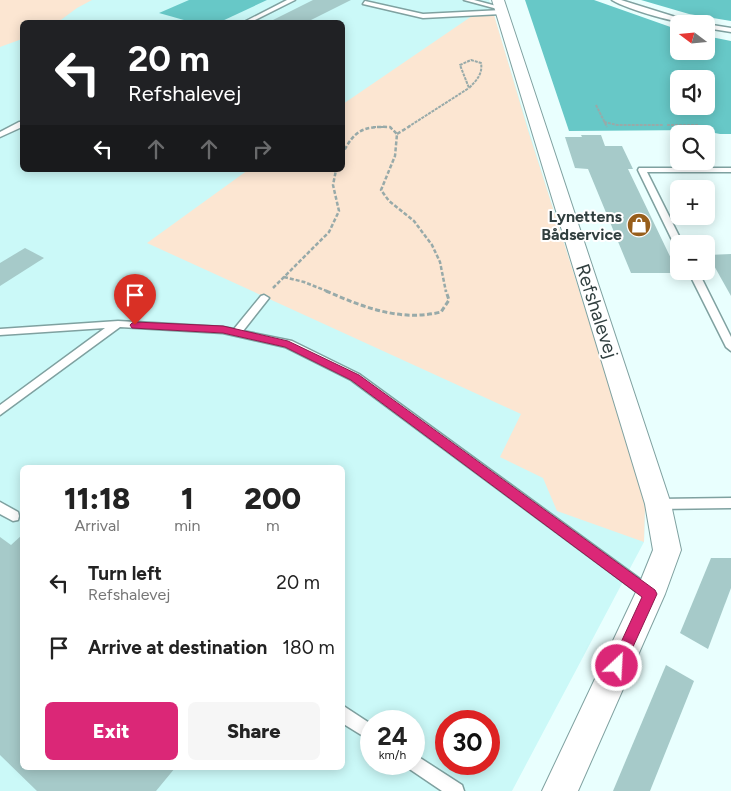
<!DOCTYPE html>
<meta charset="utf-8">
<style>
:root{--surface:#fff;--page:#f6f6f6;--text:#222;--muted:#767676;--accent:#db2777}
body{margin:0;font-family:Figtree,sans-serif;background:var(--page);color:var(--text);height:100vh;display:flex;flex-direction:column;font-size:19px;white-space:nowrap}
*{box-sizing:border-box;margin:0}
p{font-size:16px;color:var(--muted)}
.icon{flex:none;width:28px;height:28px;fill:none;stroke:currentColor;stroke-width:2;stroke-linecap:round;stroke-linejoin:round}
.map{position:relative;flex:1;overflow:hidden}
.panel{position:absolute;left:20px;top:465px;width:325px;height:305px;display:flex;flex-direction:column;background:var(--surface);border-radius:8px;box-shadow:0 2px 12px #0003}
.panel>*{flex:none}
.guide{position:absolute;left:20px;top:20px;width:325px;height:152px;border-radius:8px;box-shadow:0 2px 12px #0003;background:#202124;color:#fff;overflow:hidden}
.needle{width:32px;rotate:286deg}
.fabs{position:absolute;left:670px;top:15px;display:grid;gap:10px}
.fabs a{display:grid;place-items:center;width:45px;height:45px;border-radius:8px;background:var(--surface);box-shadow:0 2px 12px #0003;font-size:25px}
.speed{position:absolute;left:360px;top:710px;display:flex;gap:10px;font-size:25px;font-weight:700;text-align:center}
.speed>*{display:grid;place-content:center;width:65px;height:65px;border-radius:50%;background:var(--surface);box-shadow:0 2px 12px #0003;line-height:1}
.speed small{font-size:12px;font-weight:400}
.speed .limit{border:8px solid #d22;background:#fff;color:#111}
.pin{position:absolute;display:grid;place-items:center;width:42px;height:42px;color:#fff;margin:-51px -21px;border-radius:50% 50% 50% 0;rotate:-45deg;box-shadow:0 0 5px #0007}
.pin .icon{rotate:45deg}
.me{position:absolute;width:55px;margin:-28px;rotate:25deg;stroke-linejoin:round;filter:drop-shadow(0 0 4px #0008)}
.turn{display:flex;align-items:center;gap:18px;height:105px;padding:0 25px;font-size:22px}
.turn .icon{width:65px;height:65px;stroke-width:2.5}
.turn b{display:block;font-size:35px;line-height:42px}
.lanes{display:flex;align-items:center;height:48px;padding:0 25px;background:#0003;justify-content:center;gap:25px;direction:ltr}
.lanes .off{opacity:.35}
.eta{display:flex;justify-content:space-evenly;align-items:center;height:85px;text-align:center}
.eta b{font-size:30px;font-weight:800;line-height:35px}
.primary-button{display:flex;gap:10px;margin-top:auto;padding:10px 25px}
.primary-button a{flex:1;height:58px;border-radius:8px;background:var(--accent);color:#fff;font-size:20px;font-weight:800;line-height:58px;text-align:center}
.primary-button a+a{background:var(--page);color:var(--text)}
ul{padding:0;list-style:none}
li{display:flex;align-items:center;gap:15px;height:65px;padding:0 25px}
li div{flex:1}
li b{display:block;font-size:19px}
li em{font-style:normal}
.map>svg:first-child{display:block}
</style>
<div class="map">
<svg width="731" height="791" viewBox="0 0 731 791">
<rect width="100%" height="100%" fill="#e9fffe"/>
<path fill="#cbf9f8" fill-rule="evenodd" d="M0 0H489L645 507 644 542 512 791H0ZM22 22H342V170H22ZM22 468H342V768H22ZM371 721H414V764H371ZM446 721H489V764H446Z"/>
<g fill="#fce6d2">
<path d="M0 0H92L77 8 58 22H22V39L0 47Z"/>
<path d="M494 15 528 130 634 463 645 507 644 542 557 511 543 478 500 457 521 414 147 243 248 170H342L343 104 472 16Z"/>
</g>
<g fill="#67c8c7" fill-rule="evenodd">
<path d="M189 0H267L220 22H191L159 13Z"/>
<path d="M525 0H594L679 30V51H706V36L731 41V134H720L699 130 569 131ZM679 79H706V106H679Z"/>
<path d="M641 0H731V21L689 14Z"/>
</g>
<g fill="#a6cac9">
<path d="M313 0H351L307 22H269Z"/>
<path d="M581 135H601L605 146H622L633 169H628L678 273H631L588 169 575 168 565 137H582Z"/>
<path d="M25 248 44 258 0 286V263Z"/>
<path d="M731 254V296L708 255Z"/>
<path d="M22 535V768H175L156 791H37L0 755V537L11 545Z"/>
<path d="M711 558H731V588L708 649 680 633Z"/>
<path d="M666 665 694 681 650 791H613Z"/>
</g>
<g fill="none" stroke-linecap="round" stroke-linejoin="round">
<g stroke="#7fa1a0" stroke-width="3">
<g id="lane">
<path d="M287 0H295L251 22H244Z"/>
<path d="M464 0H474L504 8 501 10Z"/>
<path d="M612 0H621L698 24C678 24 629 10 612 0Z"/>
<path d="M365 1 423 14 502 10 505 12 502 14 423 18 363 4Z"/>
<path d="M706 24 731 28V32L706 28Z"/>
<path d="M19 122H22V127L0 137V132Z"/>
<path d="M639 168H731V172H647L683 244H679V247L674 244 638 170Z"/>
<path d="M688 271H698L731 337V351L726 347Z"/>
<path d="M264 295 269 298 243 331 292 341 359 374 655 590 657 594 655 598 650 600 645 598 351 380 285 347 223 333 120 327 0 415V405L105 328 0 335V329L118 321 223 327 234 329 261 296Z"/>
<path d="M731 498V508L658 509 653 508 652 504 653 500 658 499Z"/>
<path d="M0 502 18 512 19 516 18 520 13 521 0 514Z"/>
<path d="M342 705 371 724V741L342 723Z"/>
<path d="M414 754 462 785 464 791H442L408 768 407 764H414Z"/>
</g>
</g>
<g stroke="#7fa1a0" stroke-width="2">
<path id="street" d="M492 0H504L671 504 681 550 665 594 578 791H542L636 592 653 550 645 504Z"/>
</g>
<g stroke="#98aaa9" stroke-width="2" stroke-dasharray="3 1" stroke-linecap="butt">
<path d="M471 60 481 63C483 74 476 81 469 88L460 65Z"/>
<path d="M596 105 607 127"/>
<path d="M604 122 617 125H663"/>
<path d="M667 125H698"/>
<path d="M373 127H386"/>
<path d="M408 127 469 88"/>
</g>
<g stroke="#98aaa9" stroke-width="2.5" stroke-dasharray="4 2" stroke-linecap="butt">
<path d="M397 134 410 126"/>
<path d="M342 155C354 130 363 126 390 127L397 134 395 156 381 190 389 201 414 221 432 245 440 262 446 292"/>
<path d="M284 277 304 282 329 292"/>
<path d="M273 288 329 232 339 211 333 185 336 170"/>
</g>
<path stroke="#98aaa9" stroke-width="3" stroke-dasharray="5 2.5" stroke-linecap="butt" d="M326 291C363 307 400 322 441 312L449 300 446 291"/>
<use href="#lane" fill="#fff" fill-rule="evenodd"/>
<use href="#street" fill="#fff" fill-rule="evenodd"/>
</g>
<path fill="#db2777" stroke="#8e194d" d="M135 322 223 326 288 341 359 375 655 590 657 594 622 671 617 673 612 671 610 666 642 597 351 380 285 347 223 333 132 328 130 325 132 323Z"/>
<defs>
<g id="shop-disc" transform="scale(1.25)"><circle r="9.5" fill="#975e1b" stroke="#fff"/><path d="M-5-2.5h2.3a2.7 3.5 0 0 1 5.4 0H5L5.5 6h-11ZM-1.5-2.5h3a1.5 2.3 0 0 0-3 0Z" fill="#fff"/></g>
</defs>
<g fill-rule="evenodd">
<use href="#shop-disc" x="639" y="225"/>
</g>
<g text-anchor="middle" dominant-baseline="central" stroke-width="4" stroke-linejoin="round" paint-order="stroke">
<g font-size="16" font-weight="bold" fill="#313f3f" stroke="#fff" text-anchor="end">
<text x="622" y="216">Lynettens<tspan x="622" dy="18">Bådservice</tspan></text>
</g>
<g font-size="19" fill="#313f3f" stroke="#fff">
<text transform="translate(597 311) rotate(72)">Refshalevej</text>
</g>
</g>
</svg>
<div class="fabs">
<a><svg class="needle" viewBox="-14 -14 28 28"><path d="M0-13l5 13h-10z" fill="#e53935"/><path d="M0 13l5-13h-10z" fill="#767676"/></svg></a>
<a><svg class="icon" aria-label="sound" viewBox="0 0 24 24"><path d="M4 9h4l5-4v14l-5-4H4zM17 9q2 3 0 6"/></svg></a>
<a><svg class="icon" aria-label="search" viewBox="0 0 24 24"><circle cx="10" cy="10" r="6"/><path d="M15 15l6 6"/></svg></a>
<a>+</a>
<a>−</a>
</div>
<div class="speed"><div>24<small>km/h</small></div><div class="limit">30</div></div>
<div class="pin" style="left:135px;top:325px;background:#d93025"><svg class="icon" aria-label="arrive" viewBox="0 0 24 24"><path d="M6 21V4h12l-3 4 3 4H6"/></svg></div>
<svg class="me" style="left:617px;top:666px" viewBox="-20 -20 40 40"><circle r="17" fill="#db2777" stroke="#fff" stroke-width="3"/><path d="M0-11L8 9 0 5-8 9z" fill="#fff"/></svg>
<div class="guide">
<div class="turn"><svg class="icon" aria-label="left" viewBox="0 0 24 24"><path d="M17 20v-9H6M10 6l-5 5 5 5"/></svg><div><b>20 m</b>Refshalevej</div></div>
<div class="lanes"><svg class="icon" aria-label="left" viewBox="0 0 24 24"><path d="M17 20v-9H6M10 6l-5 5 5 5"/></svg><svg class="icon off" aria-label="ahead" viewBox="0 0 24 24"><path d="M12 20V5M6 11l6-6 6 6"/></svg><svg class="icon off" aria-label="ahead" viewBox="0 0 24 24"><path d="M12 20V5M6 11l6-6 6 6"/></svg><svg class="icon off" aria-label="right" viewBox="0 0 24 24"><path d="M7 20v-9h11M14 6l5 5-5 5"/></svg></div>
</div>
<section class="panel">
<div class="eta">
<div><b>11:18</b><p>Arrival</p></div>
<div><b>1</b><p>min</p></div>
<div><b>200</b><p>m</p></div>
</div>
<ul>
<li><svg class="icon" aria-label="left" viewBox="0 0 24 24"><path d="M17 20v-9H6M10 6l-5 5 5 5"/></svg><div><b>Turn left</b><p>Refshalevej</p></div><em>20 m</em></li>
<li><svg class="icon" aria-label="arrive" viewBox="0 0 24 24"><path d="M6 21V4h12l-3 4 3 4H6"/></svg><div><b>Arrive at destination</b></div><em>180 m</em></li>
</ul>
<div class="primary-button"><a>Exit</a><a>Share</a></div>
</section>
</div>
